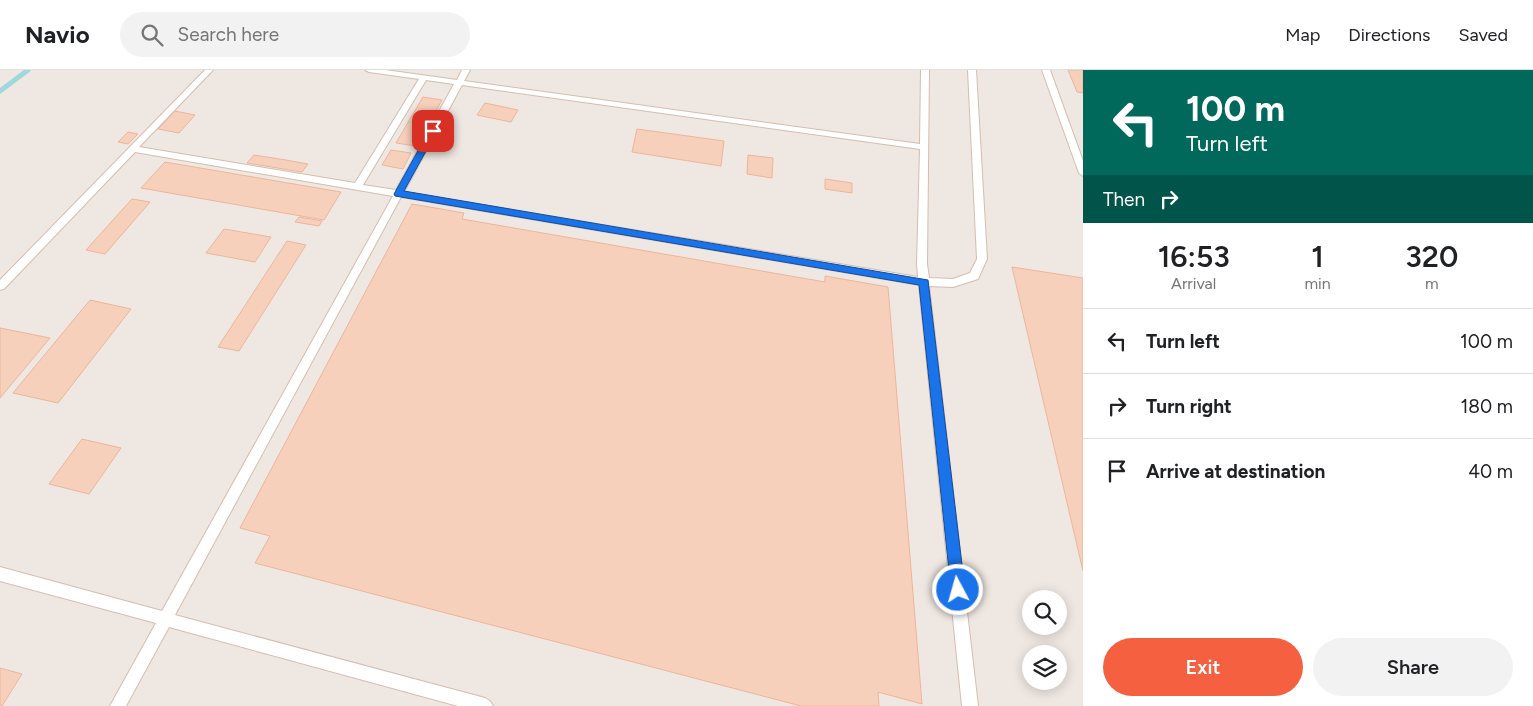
<!DOCTYPE html>
<style>
:root{--surface:#fff;--page:#f2f2f2;--text:#202124;--muted:#757577;--line:#e0e0e0;--accent:#f46040}
body{margin:0;font-family:Figtree,sans-serif;background:var(--page);color:var(--text);height:100vh;display:flex;flex-direction:column;font-size:19px;white-space:nowrap}
*{box-sizing:border-box;margin:0}
p{font-size:16px;color:var(--muted)}
.icon{flex:none;width:28px;height:28px;fill:none;stroke:currentColor;stroke-width:2;stroke-linecap:round;stroke-linejoin:round}
.map{position:relative;flex:1;overflow:hidden}
.side{display:flex;flex-direction:column;background:var(--surface);width:450px}
.side>*{flex:none}
.top-card{background:#00695c;color:#fff;overflow:hidden}
.tools{position:absolute;left:1022px;top:520px;display:grid;gap:10px}
.tools a{display:grid;place-items:center;width:45px;height:45px;border-radius:50%;background:var(--surface);box-shadow:0 2px 12px #0003;font-size:25px}
.pin{position:absolute;display:grid;place-items:center;width:42px;height:42px;color:#fff;margin:-21px;border-radius:10px;box-shadow:0 2px 8px #0006}
.me{position:absolute;width:55px;margin:-28px;rotate:354deg;stroke-linejoin:round;filter:drop-shadow(0 0 4px #0008)}
.turn{display:flex;align-items:center;gap:18px;height:105px;padding:0 20px;font-size:22px}
.turn .icon{width:65px;height:65px;stroke-width:2.5}
.turn b{display:block;font-size:35px;line-height:42px}
.then{display:flex;align-items:center;height:48px;padding:0 20px;background:#0003;gap:10px;font-size:19px}
.eta{display:flex;justify-content:space-evenly;align-items:center;height:85px;text-align:center}
.eta b{font-size:30px;font-weight:600;line-height:35px}
.button{display:flex;gap:10px;margin-top:auto;padding:10px 20px}
.button a{flex:1;height:58px;border-radius:30px;background:var(--accent);color:#fff;font-size:20px;font-weight:600;line-height:58px;text-align:center}
.button a+a{background:var(--page);color:var(--text)}
ul{padding:0;list-style:none}
li{display:flex;align-items:center;gap:15px;height:65px;padding:0 20px;border-top:1px solid var(--line)}
li div{flex:1}
li b{display:block;font-size:19px}
li em{font-style:normal}
header{display:flex;align-items:center;gap:30px;box-sizing:border-box;height:70px;padding:0 25px;background:var(--surface);border-bottom:1px solid var(--line)}
header strong{font-size:24px}
nav{display:flex;gap:28px;margin-inline-start:auto;font-size:18px}
.search{width:350px;height:45px;background:var(--page);display:flex;align-items:center;gap:12px;box-sizing:border-box;padding:0 18px;border-radius:28px;color:var(--muted);font-size:19px}
main{display:flex;flex:1;min-height:0}
.map>svg:first-child{display:block}
</style>
<header>
<strong>Navio</strong>
<div class="search"><svg class="icon" aria-label="search" viewBox="0 0 24 24"><circle cx="10" cy="10" r="6"/><path d="M15 15l6 6"/></svg>Search here</div>
<nav><a>Map</a><a>Directions</a><a>Saved</a></nav>
</header>
<main>
<div class="map">
<svg width="1083" height="636" viewBox="0 0 1083 636">
<rect width="100%" height="100%" fill="#fef4e7"/>
<path fill="#efe7e1" fill-rule="evenodd" d="M0 0H1083V636H0ZM1031 529H1059V556H1031ZM1031 584H1059V611H1031Z"/>
<g fill="none" stroke-linecap="round" stroke-linejoin="round">
<path stroke="#9ed7de" stroke-width="5" d="M0 21 28 0"/>
</g>
<g fill="#f7d0bc" stroke="#ecb59a">
<path d="M1068 0H1083V23L1077 22Z"/>
<path d="M423 27 442 30 416 76 396 73Z"/>
<path d="M485 33 518 40 511 52 477 45Z"/>
<path d="M175 41 195 45 179 63 158 59Z"/>
<path d="M637 59 724 71 721 96 632 82Z"/>
<path d="M128 62 138 64 128 74 118 72Z"/>
<path d="M391 80 411 83 403 99 382 95Z"/>
<path d="M254 85 286 90 308 94 302 102 247 93Z"/>
<path d="M748 85 773 88 772 108 747 104Z"/>
<path d="M165 92 341 122 324 150 141 118Z"/>
<path d="M825 109 852 113V123L825 119Z"/>
<path d="M132 129 150 132 105 184 86 180Z"/>
<path d="M412 134 464 143 462 149 825 212V206L888 217 922 634 878 622 879 636H801L255 493 270 466 240 458Z"/>
<path d="M299 147 322 151 319 156 295 152Z"/>
<path d="M224 159 271 167 255 192 206 183Z"/>
<path d="M287 171 306 175 239 281 218 277Z"/>
<path d="M1012 197 1083 208V501Z"/>
<path d="M90 230 131 239 58 333 13 323Z"/>
<path d="M0 258 50 268 0 328Z"/>
<path d="M82 369 121 378 89 424 49 414Z"/>
<path d="M0 598 22 604 2 636H0Z"/>
</g>
<g fill="none" stroke-linecap="round" stroke-linejoin="round">
<g stroke="#d5bdae" stroke-width="2">
<g id="lane">
<path d="M205 0H213L139 77 355 113 419 9 369 2 365 0H385L457 10 462 0H470L464 11 920 74 921 0H929L927 194 929 208 953 209 970 203 977 189 968 0H976L987 189 978 209 953 217 929 216 978 636H962L919 215 401 127 175 545 485 628 490 631 493 636H458L169 557 126 636H110L156 553 0 511V497L162 541 393 126 135 82 4 219 0 220V210ZM426 10 454 14 396 120 363 115ZM462 15 920 79 917 194 918 207 404 122Z"/>
<path d="M1042 0H1050L1083 91V106L1079 103Z"/>
</g>
</g>
<use href="#lane" fill="#fff" fill-rule="evenodd"/>
</g>
<path fill="#1a73e8" stroke="#114b97" d="M430 59 437 61 404 121 928 210 965 520 963 525 958 527 953 525 951 520 919 215 395 126 394 124Z"/>
</svg>
<div class="tools">
<a><svg class="icon" aria-label="search" viewBox="0 0 24 24"><circle cx="10" cy="10" r="6"/><path d="M15 15l6 6"/></svg></a>
<a><svg class="icon" aria-label="layers" viewBox="0 0 24 24"><path d="M12 4l9 5-9 5-9-5zM3 14l9 5 9-5"/></svg></a>
</div>
<div class="pin" style="left:433px;top:61px;background:#d93025"><svg class="icon" aria-label="arrive" viewBox="0 0 24 24"><path d="M6 21V4h12l-3 4 3 4H6"/></svg></div>
<svg class="me" style="left:958px;top:520px" viewBox="-20 -20 40 40"><circle r="17" fill="#1a73e8" stroke="#fff" stroke-width="3"/><path d="M0-11L8 9 0 5-8 9z" fill="#fff"/></svg>
</div>
<section class="side">
<div class="top-card">
<div class="turn"><svg class="icon" aria-label="left" viewBox="0 0 24 24"><path d="M17 20v-9H6M10 6l-5 5 5 5"/></svg><div><b>100 m</b>Turn left</div></div>
<div class="then">Then<svg class="icon" aria-label="right" viewBox="0 0 24 24"><path d="M7 20v-9h11M14 6l5 5-5 5"/></svg></div>
</div>
<div class="eta">
<div><b>16:53</b><p>Arrival</p></div>
<div><b>1</b><p>min</p></div>
<div><b>320</b><p>m</p></div>
</div>
<ul>
<li><svg class="icon" aria-label="left" viewBox="0 0 24 24"><path d="M17 20v-9H6M10 6l-5 5 5 5"/></svg><div><b>Turn left</b></div><em>100 m</em></li>
<li><svg class="icon" aria-label="right" viewBox="0 0 24 24"><path d="M7 20v-9h11M14 6l5 5-5 5"/></svg><div><b>Turn right</b></div><em>180 m</em></li>
<li><svg class="icon" aria-label="arrive" viewBox="0 0 24 24"><path d="M6 21V4h12l-3 4 3 4H6"/></svg><div><b>Arrive at destination</b></div><em>40 m</em></li>
</ul>
<div class="button"><a>Exit</a><a>Share</a></div>
</section>
</main>
